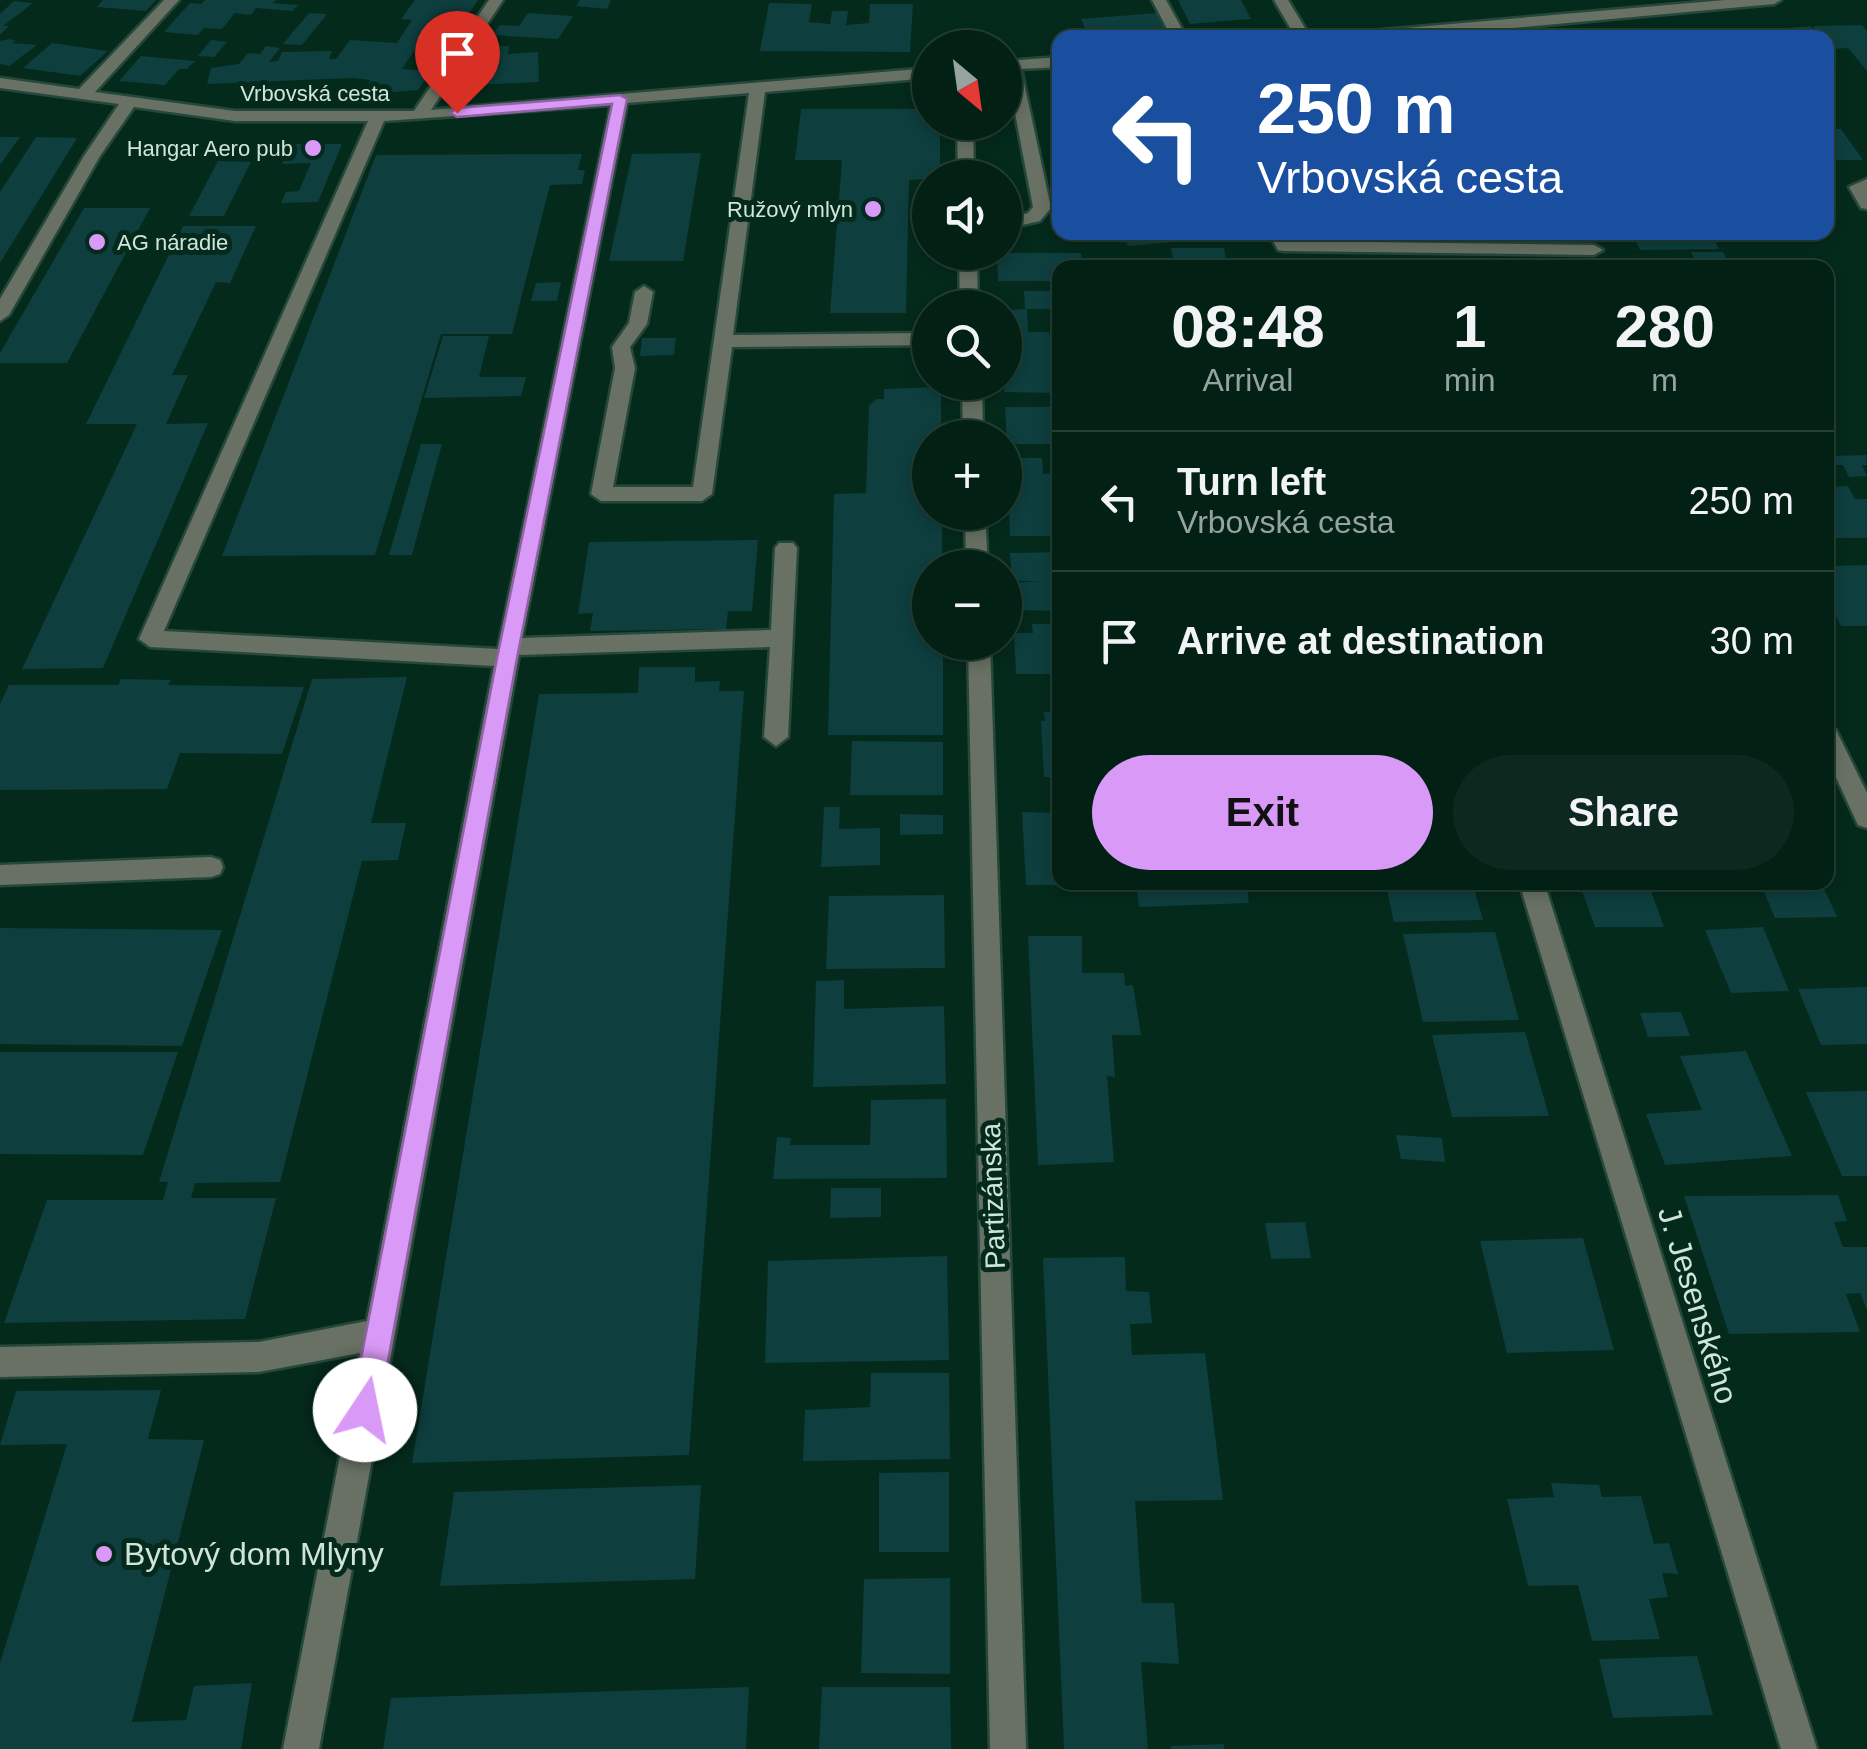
<!DOCTYPE html>
<meta charset="utf-8">
<style>
:root{--surface:#032015;--page:#0d281e;--text:#f1f3f6;--muted:#97a3a0;--line:#243e34;--accent:#d99af7}
body{margin:0;font-family:Helvetica,sans-serif;background:var(--page);color:var(--text);height:100vh;display:flex;flex-direction:column;font-size:38px;white-space:nowrap}
*{box-sizing:border-box;margin:0}
p{font-size:32px;color:var(--muted)}
.icon{flex:none;width:55px;height:55px;fill:none;stroke:currentColor;stroke-width:2;stroke-linecap:round;stroke-linejoin:round}
.map{position:relative;flex:1;overflow:hidden}
.side{position:absolute;left:1052px;top:260px;width:782px;height:630px;display:flex;flex-direction:column;background:var(--surface);border-radius:20px;box-shadow:0 5px 15px #0003,0 0 0 2px var(--line)}
.side>*{flex:none}
.hud{position:absolute;left:1052px;top:30px;width:782px;height:210px;border-radius:20px;box-shadow:0 5px 15px #0003,0 0 0 2px var(--line);background:#1a4fa0;color:#fff;overflow:hidden}
.needle{width:65px;rotate:151deg}
.fabs{position:absolute;left:912px;top:30px;display:grid;gap:20px}
.fabs a{display:grid;place-items:center;width:110px;height:110px;border-radius:50%;background:var(--surface);box-shadow:0 5px 15px #0003,0 0 0 2px var(--line);font-size:50px}
.pin{position:absolute;display:grid;place-items:center;width:85px;height:85px;color:#fff;margin:-102px -42px;border-radius:50% 50% 50% 0;rotate:-45deg;box-shadow:0 0 10px #0007}
.pin .icon{rotate:45deg}
.me{position:absolute;width:110px;margin:-55px;rotate:11deg;stroke-linejoin:round;filter:drop-shadow(0 0 8px #0008)}
.turn{display:flex;align-items:center;gap:35px;height:210px;padding:0 40px;font-size:45px}
.turn .icon{width:130px;height:130px;stroke-width:2.5}
.turn b{display:block;font-size:70px;line-height:85px}
.eta{display:flex;justify-content:space-evenly;align-items:center;height:170px;text-align:center}
.eta b{font-size:60px;font-weight:600;line-height:70px}
.action{display:flex;gap:20px;margin-top:auto;padding:20px 40px}
.action a{flex:1;height:115px;border-radius:60px;background:var(--accent);color:#111;font-size:40px;font-weight:600;line-height:115px;text-align:center}
.action a+a{background:var(--page);color:var(--text)}
ul{padding:0;list-style:none}
li{display:flex;align-items:center;gap:30px;height:140px;padding:0 40px;border-top:2px solid var(--line)}
li div{flex:1}
li b{display:block;font-size:38px}
li em{font-style:normal}
.map>svg:first-child{display:block}
</style>
<div class="map">
<svg width="1867" height="1749" viewBox="0 0 1867 1749">
<rect width="100%" height="100%" fill="#042a1c"/>
<g fill="#0e3e3e">
<path d="M103 0H156L146 11 97 7Z"/>
<path d="M205 0H277L272 3 298 5 293 11 256 8 251 15 235 13 222 29 204 28 198 35 164 32 190 3 201 4Z"/>
<path d="M415 0H478L456 33 427 31 420 42H429L423 51H414L402 69 431 71 418 90 360 95 371 80 352 78 207 84 211 68 239 64 248 53 260 54 266 46 280 48 269 62 278 61 282 52 332 51 329 59H336L350 40 397 43 412 20 401 19Z"/>
<path d="M580 0H611L607 9 576 6Z"/>
<path d="M1178 0H1241L1251 19 1190 24Z"/>
<path d="M14 1 33 3 3 26H9L0 35V14Z"/>
<path d="M769 3 812 4 809 22 830 24 832 11H848L846 25 869 23 870 4H913L910 52 760 51Z"/>
<path d="M309 13 327 14 302 45 283 44Z"/>
<path d="M528 13 573 16 558 39 492 35 500 25 519 26Z"/>
<path d="M1157 13 1165 29 1088 35 1081 19Z"/>
<path d="M1862 25 1867 31V71L1848 48 1832 49 1828 38H1823L1813 26Z"/>
<path d="M1811 26 1819 38H1779L1774 29Z"/>
<path d="M9 39 16 41 12 43 37 45 9 66 0 64V41Z"/>
<path d="M211 40 227 42 214 57 198 56Z"/>
<path d="M52 43 108 51 80 76 23 68Z"/>
<path d="M509 46 508 54 538 52 539 82 474 85 479 57 485 47Z"/>
<path d="M141 56 195 61 187 69H179L165 85 119 81Z"/>
<path d="M801 109H930V122H940V178L909 180 906 313H830L842 160H795Z"/>
<path d="M1828 129H1841L1863 160H1828Z"/>
<path d="M0 137H20L0 165Z"/>
<path d="M36 137 77 138 0 263V192Z"/>
<path d="M292 144H342L318 202 281 203 286 192 299 191 311 163 282 164Z"/>
<path d="M701 153 683 261H609L632 154Z"/>
<path d="M582 154 578 170H585L582 184 550 185 512 334H441L375 555 222 556 376 155Z"/>
<path d="M218 161 251 162 224 216H189Z"/>
<path d="M84 208H150L67 363H0V353Z"/>
<path d="M183 226H256L230 283 216 282 172 375H188L166 424 208 423 103 668 22 669 137 424H86Z"/>
<path d="M1123 232H1193L1196 240 1128 246Z"/>
<path d="M1451 232H1536L1539 239 1453 240Z"/>
<path d="M1632 232H1710L1719 249 1640 250Z"/>
<path d="M1171 248H1224L1228 268H1175Z"/>
<path d="M1691 252H1723L1732 268H1699Z"/>
<path d="M997 253H1081L1082 261 1072 262 1073 268H1060V281H998Z"/>
<path d="M561 282 557 301H531L536 283Z"/>
<path d="M1050 287H1060V309H1025L1024 291H1050Z"/>
<path d="M1027 309 1028 332H1049L1056 373H1060V393L1004 392 1005 310Z"/>
<path d="M443 336H489L479 377H526L521 396 424 398Z"/>
<path d="M642 338H676L674 355 640 356Z"/>
<path d="M941 387V438H930V512H942V568H930V642H943V735H828L834 494 866 493 869 406 876 399H884V389Z"/>
<path d="M1005 407H1059L1060 444H1007Z"/>
<path d="M421 444H442L412 555H389Z"/>
<path d="M1866 455 1867 465H1862L1867 476 1849 477 1843 465H1834L1829 456Z"/>
<path d="M1007 458H1042L1043 474 1060 473 1058 536H1010Z"/>
<path d="M1848 486 1855 499H1867V538H1828V487Z"/>
<path d="M758 540 752 611H728L726 629 590 631 593 613 578 614 589 542Z"/>
<path d="M1060 552V611L1014 610 1012 583 1042 581H1012L1010 553Z"/>
<path d="M1867 565V626H1841L1828 600V566Z"/>
<path d="M1032 624H1060V674H1016L1014 633H1033Z"/>
<path d="M639 667H695V682L720 681 719 691H744L689 1455 412 1463 539 694 638 693Z"/>
<path d="M407 677 371 823H406L398 860 362 861 280 1182 195 1183 191 1198H276L245 1319 4 1323 47 1200H163L168 1182H159L312 679Z"/>
<path d="M121 679 171 680 168 685 304 687 282 754 180 753 167 789 0 790V704L9 685H118Z"/>
<path d="M1044 712H1060V777H1044L1041 721H1045Z"/>
<path d="M852 741 943 742V795H850Z"/>
<path d="M824 807H840L839 829 880 828V865L821 867Z"/>
<path d="M1022 812 1060 813V885H1026Z"/>
<path d="M900 814 943 815V834L900 835Z"/>
<path d="M1136 882H1246L1249 903 1139 907Z"/>
<path d="M1385 882H1472L1483 920 1394 922Z"/>
<path d="M1579 882H1648L1664 927H1595Z"/>
<path d="M1760 882H1821L1837 917 1775 918Z"/>
<path d="M944 895 945 968 826 969 829 896Z"/>
<path d="M1763 927 1789 991 1731 993 1705 930Z"/>
<path d="M0 928 222 930 182 1046 0 1044Z"/>
<path d="M1495 932 1519 1020 1423 1022 1403 934Z"/>
<path d="M1028 936H1082V973H1124L1125 986 1133 985 1141 1035H1112L1115 1077 1107 1076 1114 1162 1038 1165Z"/>
<path d="M844 980V1009L944 1006 946 1084 813 1087 816 981Z"/>
<path d="M1867 987V1044L1821 1045 1798 989Z"/>
<path d="M1681 1012 1690 1036 1648 1037 1640 1013Z"/>
<path d="M1525 1032 1549 1116 1452 1117 1432 1035Z"/>
<path d="M1746 1051 1792 1156 1665 1165 1646 1114 1702 1110 1680 1056Z"/>
<path d="M0 1052H178L143 1155 0 1154Z"/>
<path d="M1867 1091V1176H1842L1806 1092Z"/>
<path d="M946 1099 947 1178 773 1179 777 1137 791 1138 790 1145H870L871 1100Z"/>
<path d="M1396 1135 1442 1138 1445 1162 1401 1159Z"/>
<path d="M831 1188H881V1217L830 1218Z"/>
<path d="M1838 1195 1847 1221 1834 1222 1843 1247H1867V1310L1860 1293 1846 1294 1860 1332 1729 1334 1684 1196Z"/>
<path d="M1305 1222 1311 1258 1271 1259 1265 1223Z"/>
<path d="M1583 1238 1614 1350 1507 1353 1480 1241Z"/>
<path d="M947 1256 949 1360 765 1363 768 1261Z"/>
<path d="M1125 1257 1126 1291 1149 1292 1152 1323 1130 1324 1132 1355 1205 1353 1223 1500 1135 1501 1142 1603H1174L1179 1664 1141 1662 1148 1749H1064L1043 1258Z"/>
<path d="M871 1373H949L950 1459 803 1461 805 1410 870 1407Z"/>
<path d="M161 1390 148 1439 204 1440 132 1722 186 1720 194 1686 252 1683 241 1749H0V1663L67 1444 0 1445 16 1391Z"/>
<path d="M949 1472V1552H879V1473Z"/>
<path d="M1551 1483 1599 1485 1602 1497 1641 1496 1654 1544 1669 1543 1678 1574 1662 1573 1668 1597 1649 1599 1660 1639 1592 1641 1578 1585 1528 1586 1507 1499 1554 1497Z"/>
<path d="M701 1485 695 1579 440 1586 454 1492Z"/>
<path d="M950 1578V1674L861 1673 864 1579Z"/>
<path d="M1697 1656 1713 1715 1613 1718 1599 1659Z"/>
<path d="M749 1687 746 1749H383L391 1698Z"/>
<path d="M822 1687H950L951 1749H819Z"/>
<path d="M1224 1744V1749H1171V1746Z"/>
</g>
<g fill="none" stroke-linecap="round" stroke-linejoin="round">
<g stroke="#25483a" stroke-width="5">
<g id="minor">
<path d="M164 0H179L95 92 235 111H414L489 0H503L431 110 930 68V78L765 92 733 335 930 333V345L732 347 712 494 702 501H601L591 494 615 368 612 347 629 323 635 292 644 286 653 292 647 324 630 347 635 368 613 487H693L749 93 627 103 522 638 771 630 775 548 779 543H793L797 548 788 737 776 746 764 737 770 647 519 655 319 1749H283L360 1353 259 1372 0 1377V1347L259 1342 367 1321 494 666 150 647 139 639 368 121H235L134 107 100 156 9 315 0 321V299L84 156 119 104 0 88V78L79 89ZM611 105 498 649 164 631 384 121Z"/>
<path d="M1152 0H1166L1187 38H1172Z"/>
<path d="M1274 0H1288L1311 38H1296Z"/>
<path d="M1725 0H1781L1774 4 1404 38H1341L1348 33Z"/>
<path d="M1060 57V67L1021 69 1051 208 1040 221 1005 229V219L1028 213 1033 207 1005 61Z"/>
<path d="M957 122H973L974 178H958Z"/>
<path d="M1867 179V209L1861 208 1849 187Z"/>
<path d="M1268 232H1285L1290 241 1594 245 1603 250 1594 255 1284 251 1278 250Z"/>
<path d="M959 252H977L978 308H960Z"/>
<path d="M962 382H982L983 438H963Z"/>
<path d="M965 512H985L988 568H966Z"/>
<path d="M968 642H990L1026 1749H990Z"/>
<path d="M1828 727 1836 730 1867 793V828L1858 825 1828 760Z"/>
<path d="M211 857 220 860 223 867 220 874 211 877 0 885V865Z"/>
<path d="M1519 882H1544L1817 1749H1781Z"/>
</g>
</g>
<use href="#minor" fill="#697164" fill-rule="evenodd"/>
</g>
<path fill="#d99af7" stroke="#8d64a1" stroke-width="2.5" d="M620 95 627 99 517 658 379 1410 375 1420 365 1424 355 1420 351 1410 497 658 612 104 457 117 450 113 457 108Z"/>
<g fill="#d99af7" stroke="#042a1c" stroke-width="4">
<circle cx="313" cy="148" r="10"/>
<circle cx="873" cy="209" r="10"/>
<circle cx="97" cy="242" r="10"/>
<circle cx="104" cy="1554" r="10"/>
</g>
<g text-anchor="middle" dominant-baseline="central" stroke-width="10" stroke-linejoin="round" paint-order="stroke">
<g font-size="22" fill="#d0e4da" stroke="#042a1c">
<text x="315" y="93">Vrbovská cesta</text>
</g>
<g font-size="22" fill="#d0e4da" stroke="#042a1c" text-anchor="end">
<text x="293" y="148">Hangar Aero pub</text>
<text x="853" y="209">Ružový mlyn</text>
<text x="117" y="242" text-anchor="start">AG náradie</text>
</g>
<g font-size="28" fill="#d0e4da" stroke="#042a1c">
<text transform="translate(993 1196) rotate(-92)">Partizánska</text>
</g>
<g font-size="32" fill="#d0e4da" stroke="#042a1c">
<text transform="translate(1698 1305) rotate(73)">J. Jesenského</text>
</g>
<g font-size="32" fill="#d0e4da" stroke="#042a1c" text-anchor="start">
<text x="124" y="1554">Bytový dom Mlyny</text>
</g>
</g>
</svg>
<div class="fabs">
<a><svg class="needle" viewBox="-14 -14 28 28"><path d="M0-13l5 13h-10z" fill="#e53935"/><path d="M0 13l5-13h-10z" fill="#97a3a0"/></svg></a>
<a><svg class="icon" aria-label="sound" viewBox="0 0 24 24"><path d="M4 9h4l5-4v14l-5-4H4zM17 9q2 3 0 6"/></svg></a>
<a><svg class="icon" aria-label="search" viewBox="0 0 24 24"><circle cx="10" cy="10" r="6"/><path d="M15 15l6 6"/></svg></a>
<a>+</a>
<a>−</a>
</div>
<div class="pin" style="left:457px;top:113px;background:#d93025"><svg class="icon" aria-label="arrive" viewBox="0 0 24 24"><path d="M6 21V4h12l-3 4 3 4H6"/></svg></div>
<svg class="me" style="left:365px;top:1410px" viewBox="-20 -20 40 40"><circle r="19" fill="#fff"/><path d="M0-13L10 11 0 6-10 11z" fill="#d99af7"/></svg>
<div class="hud">
<div class="turn"><svg class="icon" aria-label="left" viewBox="0 0 24 24"><path d="M17 20v-9H6M10 6l-5 5 5 5"/></svg><div><b>250 m</b>Vrbovská cesta</div></div>
</div>
<section class="side">
<div class="eta">
<div><b>08:48</b><p>Arrival</p></div>
<div><b>1</b><p>min</p></div>
<div><b>280</b><p>m</p></div>
</div>
<ul>
<li><svg class="icon" aria-label="left" viewBox="0 0 24 24"><path d="M17 20v-9H6M10 6l-5 5 5 5"/></svg><div><b>Turn left</b><p>Vrbovská cesta</p></div><em>250 m</em></li>
<li><svg class="icon" aria-label="arrive" viewBox="0 0 24 24"><path d="M6 21V4h12l-3 4 3 4H6"/></svg><div><b>Arrive at destination</b></div><em>30 m</em></li>
</ul>
<div class="action"><a>Exit</a><a>Share</a></div>
</section>
</div>
